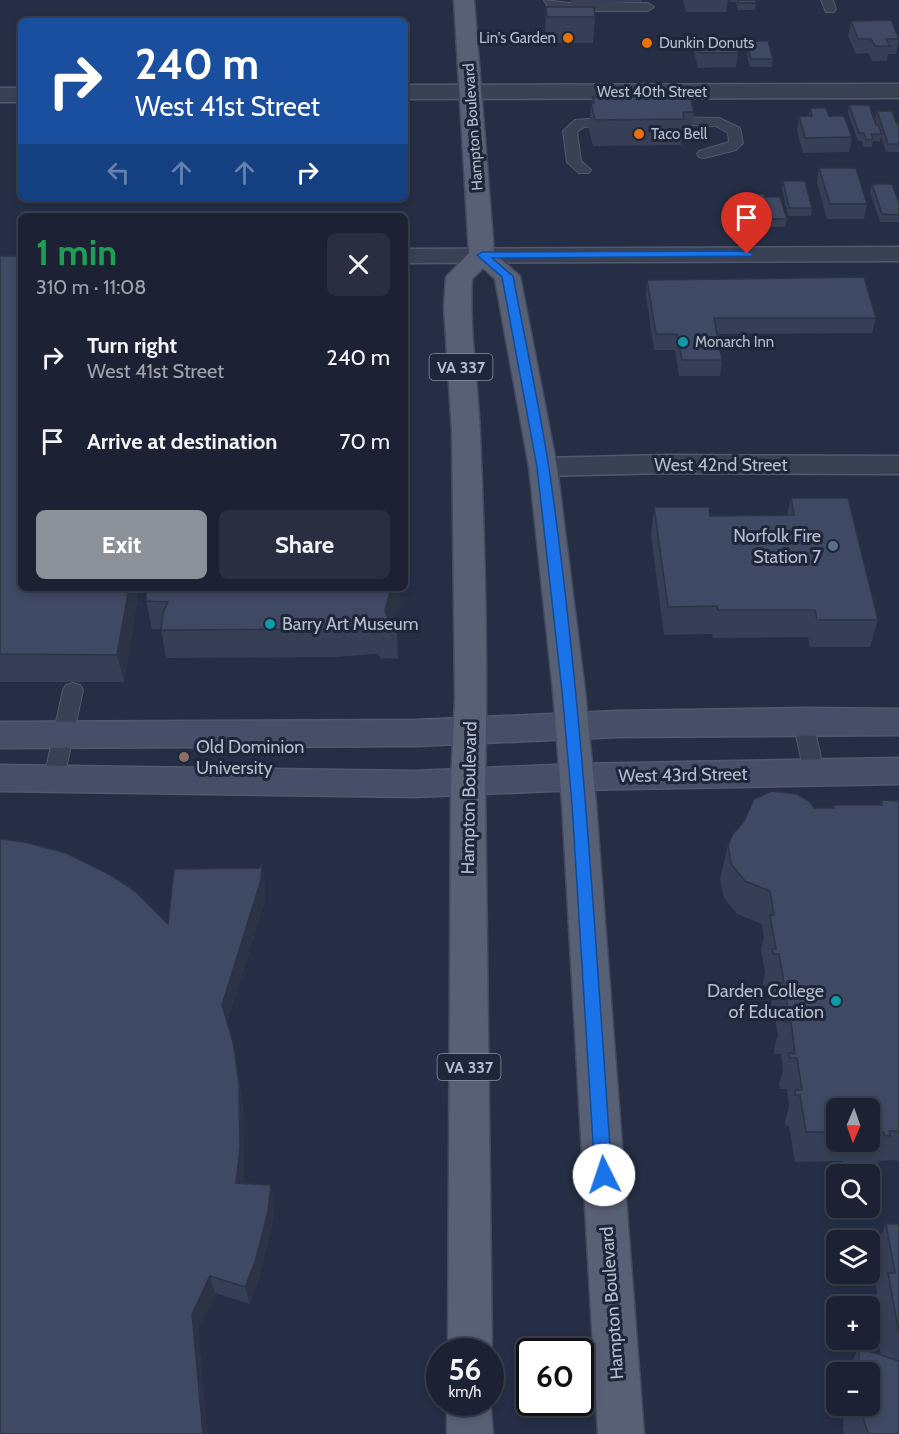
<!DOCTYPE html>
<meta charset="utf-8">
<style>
:root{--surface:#1c2234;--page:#292f40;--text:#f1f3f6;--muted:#a0a4ac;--line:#3a3f4f;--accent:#8c9099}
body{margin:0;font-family:Cabin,sans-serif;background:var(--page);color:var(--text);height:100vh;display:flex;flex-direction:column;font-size:22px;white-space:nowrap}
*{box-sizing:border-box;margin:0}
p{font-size:20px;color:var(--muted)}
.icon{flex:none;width:33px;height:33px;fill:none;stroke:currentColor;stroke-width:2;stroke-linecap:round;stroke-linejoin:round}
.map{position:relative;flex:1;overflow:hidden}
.sheet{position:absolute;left:18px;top:213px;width:390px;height:378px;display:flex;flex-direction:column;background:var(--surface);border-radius:9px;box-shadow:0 3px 9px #0003,0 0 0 2px var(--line)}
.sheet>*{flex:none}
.guide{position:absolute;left:18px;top:18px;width:390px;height:183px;border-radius:9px;box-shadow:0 3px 9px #0003,0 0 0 2px var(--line);background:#1a4fa0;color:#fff;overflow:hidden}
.needle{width:39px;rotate:182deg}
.buttons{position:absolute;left:826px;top:1098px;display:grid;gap:12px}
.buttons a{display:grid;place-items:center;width:54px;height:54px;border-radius:9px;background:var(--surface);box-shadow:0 3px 9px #0003,0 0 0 2px var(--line);font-size:30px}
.speed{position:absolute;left:426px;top:1338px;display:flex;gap:12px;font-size:30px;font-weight:700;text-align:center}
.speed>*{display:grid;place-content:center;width:78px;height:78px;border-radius:50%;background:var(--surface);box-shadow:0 3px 9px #0003,0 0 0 2px var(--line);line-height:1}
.speed small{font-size:15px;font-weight:400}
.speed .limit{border:3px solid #111;border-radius:9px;background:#fff;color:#111}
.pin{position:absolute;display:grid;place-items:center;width:51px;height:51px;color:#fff;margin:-62px -26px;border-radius:50% 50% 50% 0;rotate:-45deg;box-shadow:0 0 6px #0007}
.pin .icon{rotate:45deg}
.me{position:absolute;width:66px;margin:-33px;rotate:356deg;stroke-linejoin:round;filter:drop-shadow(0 0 4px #0008)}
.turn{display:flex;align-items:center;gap:21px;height:126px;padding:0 18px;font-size:27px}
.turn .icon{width:78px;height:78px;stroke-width:2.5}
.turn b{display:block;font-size:42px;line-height:51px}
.lanes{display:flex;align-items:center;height:57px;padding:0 18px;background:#0003;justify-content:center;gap:30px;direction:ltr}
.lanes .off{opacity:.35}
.round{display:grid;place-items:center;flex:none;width:63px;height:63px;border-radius:9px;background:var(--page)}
.summary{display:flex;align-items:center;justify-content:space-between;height:102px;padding:0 18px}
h1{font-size:36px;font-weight:800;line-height:45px;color:#1e9e55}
.cta{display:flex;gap:12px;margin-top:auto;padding:12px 18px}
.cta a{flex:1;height:69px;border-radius:9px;background:var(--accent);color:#fff;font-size:24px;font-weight:800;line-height:69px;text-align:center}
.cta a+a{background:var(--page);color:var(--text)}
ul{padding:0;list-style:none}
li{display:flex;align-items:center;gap:18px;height:84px;padding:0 18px}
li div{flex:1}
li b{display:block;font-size:22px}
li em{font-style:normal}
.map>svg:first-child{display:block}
</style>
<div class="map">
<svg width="899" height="1434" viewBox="0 0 899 1434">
<rect width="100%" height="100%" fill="#252e45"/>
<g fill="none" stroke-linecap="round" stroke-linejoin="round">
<g stroke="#52596c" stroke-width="2">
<g id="lane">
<path d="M544 0 569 3H648L654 7 648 11H569L548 7Z"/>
<path d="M821 0H833L836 9 834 12H826Z"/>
<path d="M614 117 619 118 621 121 619 124 584 127 577 132 581 161 591 170 589 173H579L567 162 563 131 575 120Z"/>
<path d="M667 117 719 118 740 128 743 143 736 150 704 158 699 157 697 154 699 151 729 142 728 133 716 126 662 124 660 121 662 118Z"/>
<path d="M73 683 80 685 83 690 64 778 61 784 54 786 47 784 44 778 63 690 66 685Z"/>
<path d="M803 714 810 716 813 721 824 772 821 778 814 780 807 778 804 772 793 721 796 716Z"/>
</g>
</g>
<g stroke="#52596c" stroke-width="3">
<g id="street">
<path d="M899 84V98L405 99V85Z"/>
<rect x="0" y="88" width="21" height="14"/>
<path d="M899 247V261L405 263V249Z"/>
<path d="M666 455 899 456V474L666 473 543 476 533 474 529 467 533 460 543 458Z"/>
</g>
</g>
<g stroke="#52596c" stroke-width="3">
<g id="secondary">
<path d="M803 708 899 709V735L617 737 416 746 0 748V722L416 720 617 711Z"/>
<path d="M899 758V784L576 790 415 797 0 791V765L415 771 576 764Z"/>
</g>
</g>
<g stroke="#434a5e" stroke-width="3">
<g id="primary">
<path d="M454 0H474L494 253 520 276 557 467 585 691 596 804 644 1434H598L562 804 553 691 529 467 495 279 483 268 472 279C469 331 478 382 480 434 485 550 488 666 485 782L492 1352 490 1356V1352H448L451 782 455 699 452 432 444 307 446 277 469 253Z"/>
<path d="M490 1397 493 1434H447V1402H490Z"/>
</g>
</g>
<use href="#lane" fill="#3a4155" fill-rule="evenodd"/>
<use href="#street" fill="#3a4155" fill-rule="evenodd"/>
<use href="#secondary" fill="#474f68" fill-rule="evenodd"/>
<use href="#primary" fill="#586075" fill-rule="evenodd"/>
</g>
<g fill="#363f55" fill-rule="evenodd">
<path d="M571 0H642V2L571 4Z"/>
<path d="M683 0H728L726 12H686Z"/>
<path d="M730 0H756V3L755 10H738L736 2H731Z"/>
<path d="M546 7 595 17 593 43H546L545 33Z"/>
<path d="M851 21 899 38 896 54H888L887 61H872L868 53 856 54 848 36Z"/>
<path d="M696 37 738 53 736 67 698 68 694 52Z"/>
<path d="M752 41 773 59 772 67H750L747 55 748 48H751Z"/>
<path d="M593 97 680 99 694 112 690 139H682L681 145 593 146 589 130 591 103H592Z"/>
<path d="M849 105 876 125H877L875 119 877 111 897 124H899V152H886L881 136 880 141H873L872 147H864L862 141H858L848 113Z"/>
<path d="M810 108 829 116 852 137 849 152 803 153 797 131 799 116H809Z"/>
<path d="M819 168 867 204 864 219H827L817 183Z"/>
<path d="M783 181 812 208 811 216H788L782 189Z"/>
<path d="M872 184 899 203V222H880L870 192Z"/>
<path d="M754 194 765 197 787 219 785 227H759L753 202Z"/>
<path d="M0 256 21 588H139L124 682H0Z"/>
<path d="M647 280 876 318 872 333 717 334 722 360 720 376H679L675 350H654L646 295Z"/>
<path d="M791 498 878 620 870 647H810L808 637 713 638 712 634 664 635 651 535 654 507 710 516 787 515Z"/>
<path d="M146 601 401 604 390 622 397 631 398 659 381 658 378 654H374L336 657 166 658 161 629H152Z"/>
<path d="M881 800 899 801V1161L894 1160 879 1161 877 1165H871V1162H850L848 1165 843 1166 842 1161 795 1162 789 1126H785V1121L789 1107 787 1089H780L779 1084 783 1071 781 1054H774V1049L778 1035 775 1019H769L768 1015 772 1001 770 986H764L763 982 765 973 761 948 764 938 762 924 737 914 724 898 720 879 728 845 814 808H833V805H880ZM837 1108H870V1142H837Z"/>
<path d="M262 864 265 885V901L227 1022 233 1042 243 1103 244 1167 242 1183 271 1185 275 1204 271 1230 259 1279 250 1304 215 1293 198 1330 207 1434H0L168 924 259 868Z"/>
<path d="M886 1224H899V1434H844L843 1430 844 1406H870V1372H846L859 1348 881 1355 872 1304 877 1293 871 1256Z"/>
</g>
<g fill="#2c3345">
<path d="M129 588H139L124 682 117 655Z"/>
<path d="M392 588H400L401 604 391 620 388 631 385 610 390 592Z"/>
<path d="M262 864 265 885V901L226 1025 222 1005Z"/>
<path d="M233 1042 243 1103 244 1167 240 1201 236 1183Z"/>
<path d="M271 1185 275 1204 271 1230 259 1279 250 1304 245 1287Z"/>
<path d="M210 1276 215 1293 198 1330 207 1434H203L192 1314Z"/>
</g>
<g fill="#3f4963" stroke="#2c3345" stroke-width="1.5">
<path d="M738 0H756V3H739Z"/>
<path d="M546 7H594L595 17H547Z"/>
<path d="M891 20 899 39H886L890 46H875L871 39H858L851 21Z"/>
<path d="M696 37H734L738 53H700Z"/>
<path d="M752 41H768L773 59H751L748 48 754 47Z"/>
<path d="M679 96 680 99H691L694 112H683L684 119 595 120 591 103H594L593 97Z"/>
<path d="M849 105H869L876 125H878L882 134H871L873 139 866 140 864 133H859Z"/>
<path d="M810 108H826L829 116H844L852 137 805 138 799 116H812Z"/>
<path d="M877 111H892L897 124H899V144H888Z"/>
<path d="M819 168H856L867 204H830Z"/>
<path d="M783 181H805L812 208H789Z"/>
<path d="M872 184H892L899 203V215L882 214Z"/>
<path d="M754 194H764L765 197H780L787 219H760Z"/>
<path d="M0 256H21V588H129L117 655 0 654Z"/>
<path d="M864 277 876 318H714L722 360H682L677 334H656L647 280Z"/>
<path d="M791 498H848L878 620H817L815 610H718L717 606 668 607 654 507H709L710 516 794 515Z"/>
<path d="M146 588H392L390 592 385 610 388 619 397 631 380 630 377 626H372L334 629 161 630 163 613 168 602 146 601Z"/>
<path d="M772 791 797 794 810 802 814 808H834L833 805H882L881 800 899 801V1131H889L890 1136 884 1135V1132H870V1108H837V1132H806L800 1095H795V1090H802L797 1058H789V1053L795 1054 791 1022H784L783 1018H789L785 987H778L777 983H784L779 954H773L772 949H776L770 915H774L770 891 745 881 731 864 728 845 733 834 744 821 754 799Z"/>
<path d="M0 839 25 842 66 853 109 874 135 891 168 924 174 869 259 868 262 864 261 880 222 1005 233 1042 239 1083 240 1148 236 1183 271 1185 268 1212 255 1262 245 1287 210 1276 192 1314 203 1434H0Z"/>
<path d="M886 1224H899V1333L888 1273H895Z"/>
<path d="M859 1348 899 1361V1434H868L860 1406H870V1372H859Z"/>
</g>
<path fill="#1a73e8" stroke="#114b97" stroke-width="1.5" d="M747 251 753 254 751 256 492 258 513 276C525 340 539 404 549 468 583 702 595 939 612 1175L610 1181 604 1183 598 1181 595 1175 572 804 562 691 537 467 502 277 477 255 482 252Z"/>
<g fill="#e8710a" stroke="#1e263a" stroke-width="2">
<circle cx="568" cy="38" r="6"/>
<circle cx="647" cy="43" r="6"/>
<circle cx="639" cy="134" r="6"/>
</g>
<g fill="#0f9aa8" stroke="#1e263a" stroke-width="2">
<circle cx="683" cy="342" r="6"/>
<circle cx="270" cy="624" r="6"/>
<circle cx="836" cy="1001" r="6"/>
</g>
<circle fill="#5c6f8a" stroke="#1e263a" stroke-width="2" cx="833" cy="546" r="6"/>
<circle fill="#8d6e63" stroke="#1e263a" stroke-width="2" cx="184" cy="757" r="6"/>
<g text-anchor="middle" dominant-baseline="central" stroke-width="6" stroke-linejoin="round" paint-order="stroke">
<g font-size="15" fill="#b7bdce" stroke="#1e263a" text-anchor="start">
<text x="556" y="38" text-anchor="end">Lin's Garden</text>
<text x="659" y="43">Dunkin Donuts</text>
<text x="651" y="134">Taco Bell</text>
<text x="695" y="342">Monarch Inn</text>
</g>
<g font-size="15" fill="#b7bdce" stroke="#1e263a">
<text x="652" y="92">West 40th Street</text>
<text transform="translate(473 127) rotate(-94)">Hampton Boulevard</text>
</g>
<g fill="#1e263a" stroke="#8990a2" stroke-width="1.5">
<rect x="429.5" y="354" width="63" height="26" rx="4.5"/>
<rect x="437.5" y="1054" width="63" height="26" rx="4.5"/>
</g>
<g font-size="16" font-weight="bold" fill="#b7bdce">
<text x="461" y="367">VA 337</text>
<text x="469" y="1067">VA 337</text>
</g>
<g font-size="18" fill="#b7bdce" stroke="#1e263a">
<text x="721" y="465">West 42nd Street</text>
<text transform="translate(683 775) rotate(-1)">West 43rd Street</text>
<text transform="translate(469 798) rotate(-89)">Hampton Boulevard</text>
<text transform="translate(612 1303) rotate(-94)">Hampton Boulevard</text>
</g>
<g font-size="18" fill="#b7bdce" stroke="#1e263a" text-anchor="end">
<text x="821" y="536">Norfolk Fire<tspan x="821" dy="21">Station 7</tspan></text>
<text x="282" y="624" text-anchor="start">Barry Art Museum</text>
<text x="196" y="747" text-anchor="start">Old Dominion<tspan x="196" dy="21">University</tspan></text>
<text x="824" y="991">Darden College<tspan x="824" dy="21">of Education</tspan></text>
</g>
</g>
</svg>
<div class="buttons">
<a><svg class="needle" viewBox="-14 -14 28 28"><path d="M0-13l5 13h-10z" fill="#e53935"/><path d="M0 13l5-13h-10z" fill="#a0a4ac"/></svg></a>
<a><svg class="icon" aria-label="search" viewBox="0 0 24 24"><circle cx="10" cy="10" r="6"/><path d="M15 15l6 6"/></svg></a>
<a><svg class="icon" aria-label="layers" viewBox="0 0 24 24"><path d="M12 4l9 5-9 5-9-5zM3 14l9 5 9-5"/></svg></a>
<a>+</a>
<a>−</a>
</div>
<div class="speed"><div>56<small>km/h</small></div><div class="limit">60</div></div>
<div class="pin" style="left:747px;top:254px;background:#d93025"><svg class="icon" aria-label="arrive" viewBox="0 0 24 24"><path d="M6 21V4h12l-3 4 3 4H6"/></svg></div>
<svg class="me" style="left:604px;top:1175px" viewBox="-20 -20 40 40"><circle r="19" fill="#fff"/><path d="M0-13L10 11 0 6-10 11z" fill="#1a73e8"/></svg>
<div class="guide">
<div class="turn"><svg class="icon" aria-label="right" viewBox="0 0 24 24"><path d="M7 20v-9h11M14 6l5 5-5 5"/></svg><div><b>240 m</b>West 41st Street</div></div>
<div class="lanes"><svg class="icon off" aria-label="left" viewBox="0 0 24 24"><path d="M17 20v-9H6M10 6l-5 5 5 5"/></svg><svg class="icon off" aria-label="ahead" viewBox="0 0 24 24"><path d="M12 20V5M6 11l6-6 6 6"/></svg><svg class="icon off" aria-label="ahead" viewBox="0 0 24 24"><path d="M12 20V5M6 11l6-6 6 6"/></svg><svg class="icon" aria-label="right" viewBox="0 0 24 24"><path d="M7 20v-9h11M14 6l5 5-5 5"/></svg></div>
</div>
<section class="sheet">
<div class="summary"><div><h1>1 min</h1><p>310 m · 11:08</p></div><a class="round"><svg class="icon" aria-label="close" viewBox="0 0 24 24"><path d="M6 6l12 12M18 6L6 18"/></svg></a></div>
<ul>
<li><svg class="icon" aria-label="right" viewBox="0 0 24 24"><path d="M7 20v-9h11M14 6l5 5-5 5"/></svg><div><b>Turn right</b><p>West 41st Street</p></div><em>240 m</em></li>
<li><svg class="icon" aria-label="arrive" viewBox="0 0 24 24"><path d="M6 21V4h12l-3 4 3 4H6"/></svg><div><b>Arrive at destination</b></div><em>70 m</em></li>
</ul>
<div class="cta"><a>Exit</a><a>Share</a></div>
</section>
</div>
